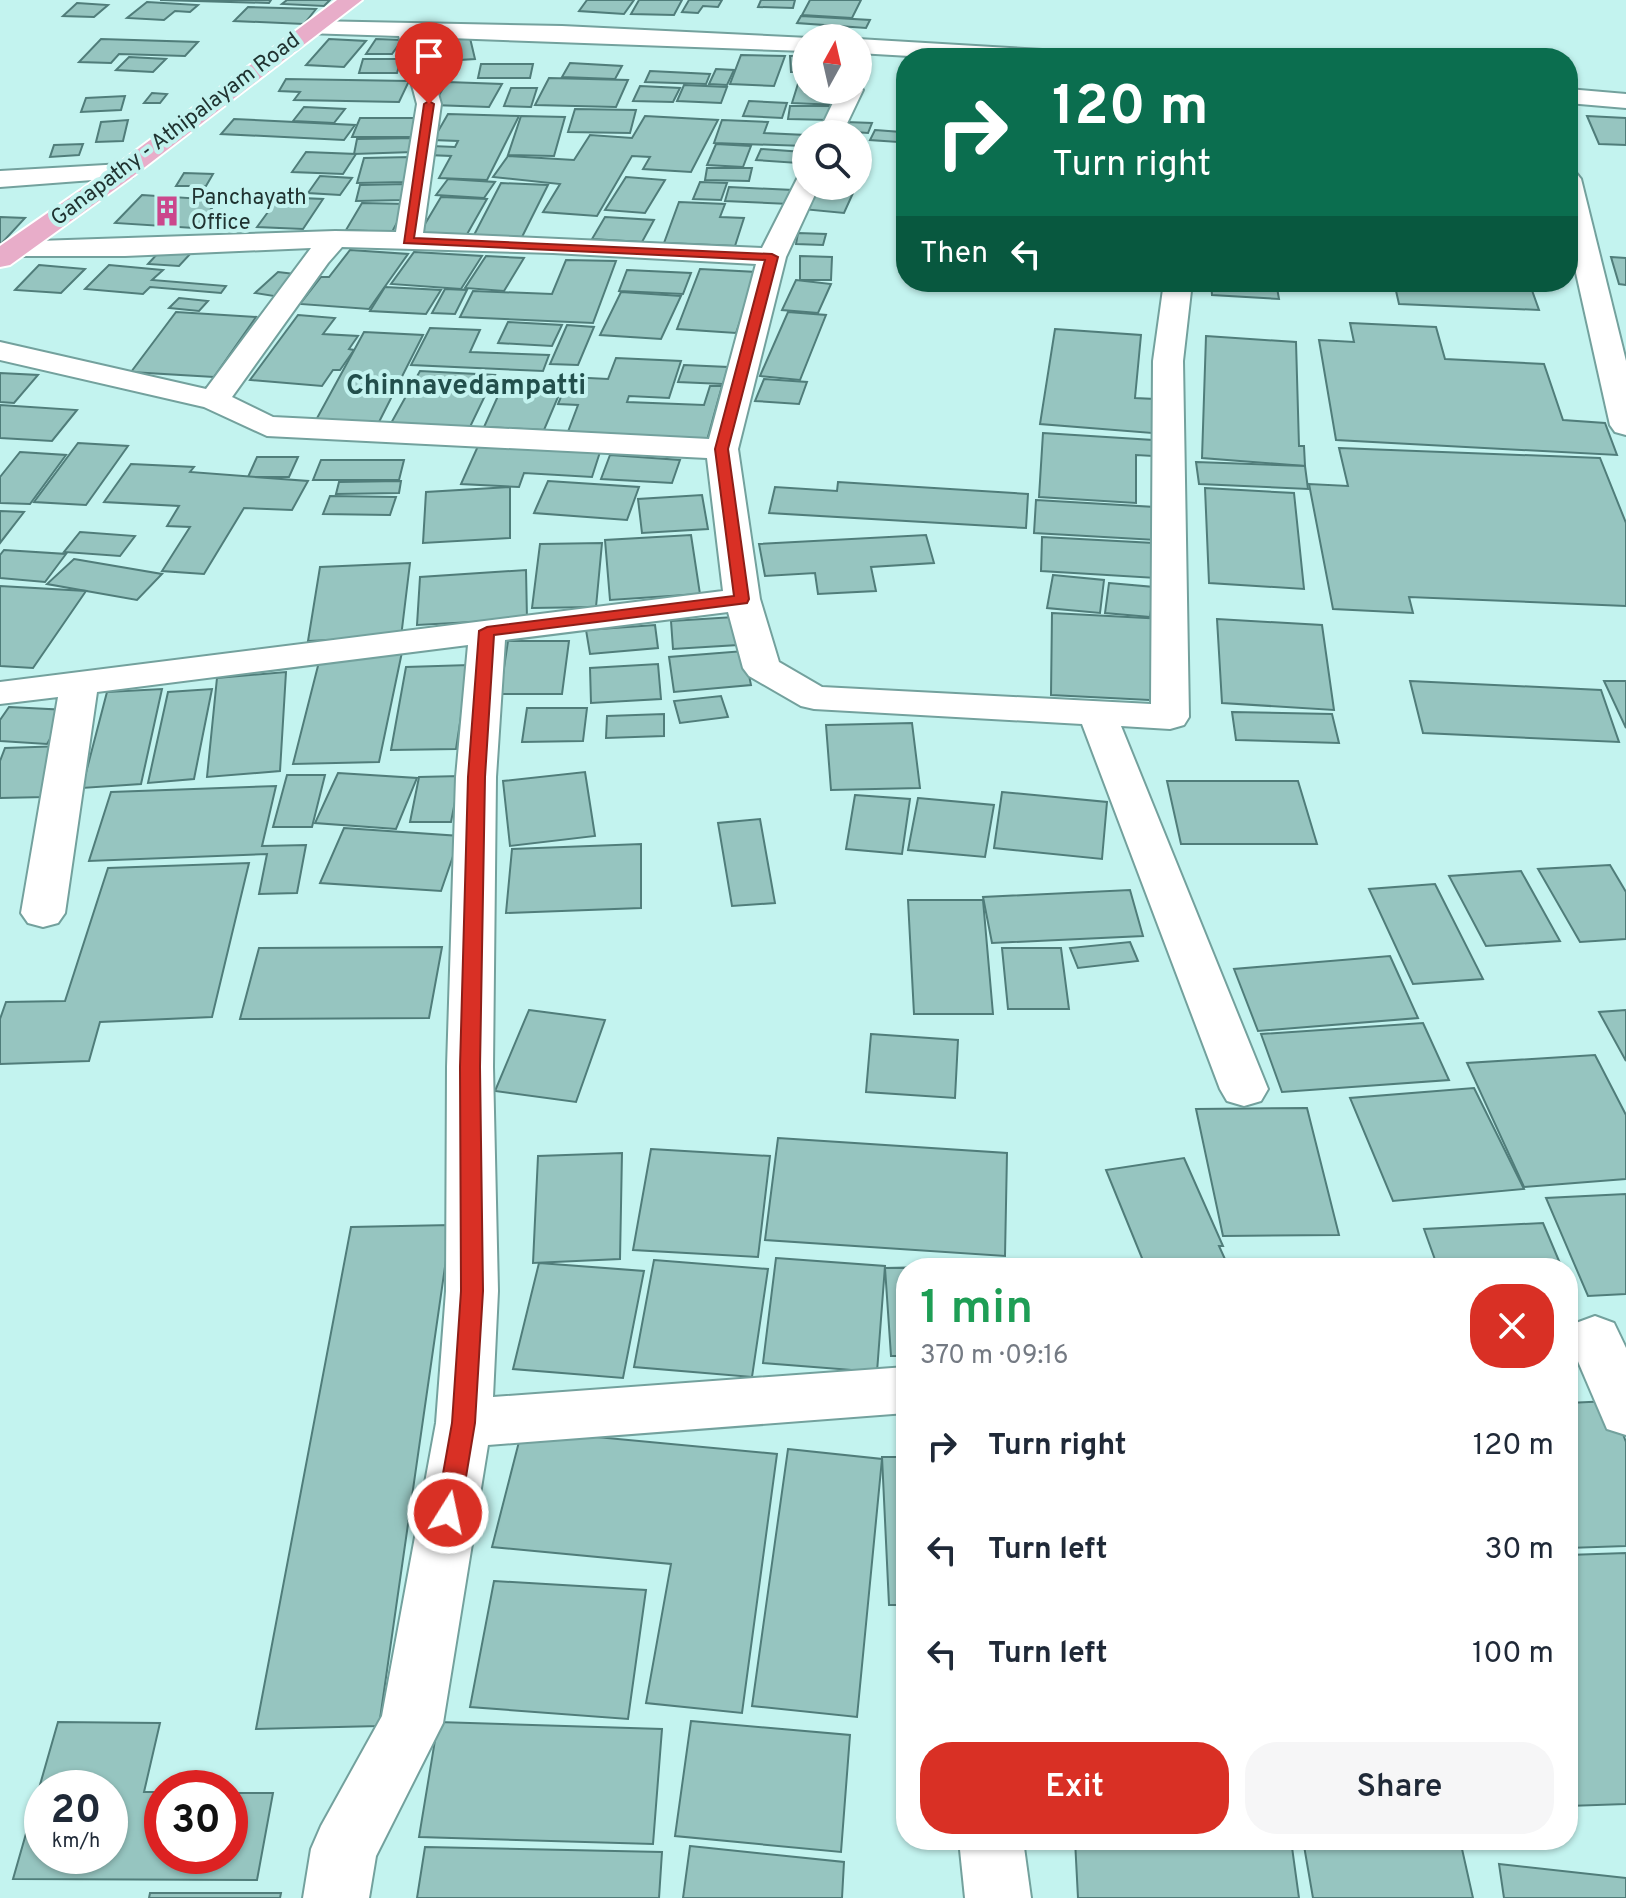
<!DOCTYPE html>
<meta charset="utf-8">
<style>
:root{--surface:#fff;--page:#f6f6f7;--text:#1f2937;--muted:#747a83;--accent:#d93025}
body{margin:0;font-family:Overpass,sans-serif;background:var(--page);color:var(--text);height:100vh;display:flex;flex-direction:column;font-size:30px;white-space:nowrap}
*{box-sizing:border-box;margin:0}
p{font-size:26px;color:var(--muted)}
.icon{flex:none;width:44px;height:44px;fill:none;stroke:currentColor;stroke-width:2;stroke-linecap:round;stroke-linejoin:round}
.map{position:relative;flex:1;overflow:hidden}
.panel{position:absolute;left:896px;top:1258px;width:682px;height:592px;display:flex;flex-direction:column;background:var(--surface);border-radius:32px;box-shadow:0 2px 6px #0004}
.panel>*{flex:none}
.guide{position:absolute;left:896px;top:48px;width:682px;height:244px;border-radius:32px;box-shadow:0 2px 6px #0004;background:#0b6e4f;color:#fff;overflow:hidden}
.needle{width:52px;rotate:8deg}
.buttons{position:absolute;left:792px;top:24px;display:grid;gap:16px}
.buttons a{display:grid;place-items:center;width:80px;height:80px;border-radius:50%;background:var(--surface);box-shadow:0 2px 6px #0004;font-size:40px}
.speed{position:absolute;left:24px;top:1770px;display:flex;gap:16px;font-size:40px;font-weight:700;text-align:center}
.speed>*{display:grid;place-content:center;width:104px;height:104px;border-radius:50%;background:var(--surface);box-shadow:0 2px 6px #0004;line-height:1}
.speed small{font-size:20px;font-weight:400}
.speed .limit{border:12px solid #d22;background:#fff;color:#111}
.pin{position:absolute;display:grid;place-items:center;width:68px;height:68px;color:#fff;margin:-82px -34px;border-radius:50% 50% 50% 0;rotate:-45deg;box-shadow:0 0 8px #0007}
.pin .icon{rotate:45deg}
.me{position:absolute;width:88px;margin:-44px;rotate:10deg;stroke-linejoin:round;filter:drop-shadow(0 0 6px #0008)}
.turn{display:flex;align-items:center;gap:28px;height:168px;padding:0 24px;font-size:36px}
.turn .icon{width:104px;height:104px;stroke-width:2.5}
.turn b{display:block;font-size:56px;line-height:68px}
.then{display:flex;align-items:center;height:76px;padding:0 24px;background:#0003;gap:16px;font-size:30px}
.round{display:grid;place-items:center;flex:none;width:84px;height:84px;border-radius:32px;background:var(--page)}
.overview{display:flex;align-items:center;justify-content:space-between;height:136px;padding:0 24px}
h1{font-size:48px;font-weight:600;line-height:60px;color:#1e9e55}
.action{display:flex;gap:16px;margin-top:auto;padding:16px 24px}
.action a{flex:1;height:92px;border-radius:32px;background:var(--accent);color:#fff;font-size:32px;font-weight:600;line-height:92px;text-align:center}
.action a+a{background:var(--page);color:var(--text)}
ul{padding:0;list-style:none}
li{display:flex;align-items:center;gap:24px;height:104px;padding:0 24px}
li div{flex:1}
li b{display:block;font-size:30px}
li em{font-style:normal}
.map>svg:first-child{display:block}
</style>
<div class="map">
<svg width="1626" height="1898" viewBox="0 0 1626 1898">
<rect width="100%" height="100%" fill="#c3f3ef"/>
<g fill="#96c5c0" stroke="#507d7a" stroke-width="2" fill-rule="evenodd">
<path d="M160 0H271L269 3Z"/>
<path d="M287 0H330L324 6 282 4Z"/>
<path d="M587 0H634L624 14 579 11Z"/>
<path d="M639 0H682L674 15 631 14Z"/>
<path d="M689 0H722L718 7 703 6 698 13 682 12Z"/>
<path d="M761 0H795L793 8 758 7Z"/>
<path d="M810 0H861L852 18 802 15Z"/>
<path d="M147 2 198 5 190 12 175 11 164 20 127 18Z"/>
<path d="M77 3 108 5 94 17 63 16Z"/>
<path d="M248 7 316 9 304 24 234 21Z"/>
<path d="M801 16 870 20 866 28 797 23Z"/>
<path d="M470 38 475 59 427 62 423 41Z"/>
<path d="M101 39 198 42 185 56 119 54 111 63 79 62Z"/>
<path d="M329 39 366 41 344 67 306 65Z"/>
<path d="M376 39 402 40 392 54H366Z"/>
<path d="M741 55 785 56 774 86 730 84Z"/>
<path d="M790 56H806V72H791Z"/>
<path d="M129 57 166 59 153 72 116 70Z"/>
<path d="M363 59H401L397 73H359Z"/>
<path d="M570 63 622 66 615 79 562 77Z"/>
<path d="M481 64H533L530 78H478Z"/>
<path d="M716 69 734 70 727 85 709 84Z"/>
<path d="M650 71 710 74 706 84 645 82Z"/>
<path d="M801 74H806V90H841L837 105 792 103Z"/>
<path d="M549 78 628 80 616 107 535 105Z"/>
<path d="M286 79 409 81 399 102 294 100 300 92 279 91Z"/>
<path d="M447 82 502 84 489 107 433 105Z"/>
<path d="M684 85 727 87 721 103 677 101Z"/>
<path d="M640 86 680 88 673 102 633 101Z"/>
<path d="M511 88H537L531 107 504 106Z"/>
<path d="M152 93 167 94 160 103H144Z"/>
<path d="M125 96 121 110 81 112 86 98Z"/>
<path d="M749 101 787 103 782 118 743 116Z"/>
<path d="M790 106H830V120L788 119Z"/>
<path d="M304 107 345 109 334 123 293 121Z"/>
<path d="M575 109 636 110 630 133 568 132Z"/>
<path d="M448 114 519 116 487 180 439 178 451 156 428 155 432 146 455 147 458 141 433 140Z"/>
<path d="M521 116 565 117 554 156 508 155Z"/>
<path d="M645 116 718 120 691 172 643 169 650 157 632 156 597 216 543 212 560 184 493 177 508 156 574 160 590 135 632 138Z"/>
<path d="M1587 116 1626 118V145L1599 144Z"/>
<path d="M360 118H422L414 137H352Z"/>
<path d="M234 119 355 125 344 140 221 134Z"/>
<path d="M128 120 123 141 96 142 101 122Z"/>
<path d="M722 120 768 122 764 133 806 135 805 146 714 143Z"/>
<path d="M846 122 872 123 868 133 841 131Z"/>
<path d="M875 130 901 132 898 142 870 140Z"/>
<path d="M416 138 413 152 354 154 357 139Z"/>
<path d="M83 144 79 155 50 157 54 145Z"/>
<path d="M716 144 751 146 743 167 707 165Z"/>
<path d="M761 149 803 152 798 163 756 160Z"/>
<path d="M306 152 356 154 343 174 292 172Z"/>
<path d="M411 157 405 182 357 183 364 158Z"/>
<path d="M707 168H752L749 181 705 180Z"/>
<path d="M184 173 213 174 206 186H176Z"/>
<path d="M320 176 352 178 340 195 308 193Z"/>
<path d="M626 177 665 180 645 213 605 210Z"/>
<path d="M448 179 495 182 484 198 436 195Z"/>
<path d="M700 182 727 183 721 200 693 199Z"/>
<path d="M501 183 548 185 522 237 474 235Z"/>
<path d="M408 184 405 200 356 201 360 185Z"/>
<path d="M729 187 793 190 789 204 725 201Z"/>
<path d="M812 189 853 193 844 213 802 209Z"/>
<path d="M142 195 219 200 194 228 115 223Z"/>
<path d="M279 197 323 199 303 229 257 227Z"/>
<path d="M441 197 487 199 466 236 419 234Z"/>
<path d="M679 202 725 204 720 217 744 218 735 246 664 243Z"/>
<path d="M362 203 407 204 392 232 346 230Z"/>
<path d="M0 217 25 218 0 245Z"/>
<path d="M605 217 654 220 642 242 592 239Z"/>
<path d="M798 233 826 234 823 245 796 244Z"/>
<path d="M350 250 408 254 369 309 300 304 321 277H329Z"/>
<path d="M160 251 191 253 179 266 148 264Z"/>
<path d="M414 252 482 256 461 289 391 284Z"/>
<path d="M486 256 524 258 504 291 465 288Z"/>
<path d="M800 256 832 257 831 280H800Z"/>
<path d="M1611 257 1626 258V285L1619 284Z"/>
<path d="M566 260 616 261 593 323 460 317 473 291 552 294Z"/>
<path d="M39 265 85 269 61 293 15 290Z"/>
<path d="M109 265 163 270 152 280 226 286 221 293 150 287 143 294 85 289Z"/>
<path d="M700 269 757 272 736 333 677 329Z"/>
<path d="M627 270 691 273 683 294 619 291Z"/>
<path d="M278 272 303 275 280 297 255 293Z"/>
<path d="M796 280 831 284 818 313 782 310Z"/>
<path d="M1211 282H1276L1279 299 1212 295Z"/>
<path d="M1394 282H1529L1539 310 1399 304Z"/>
<path d="M385 287 441 290 426 314 370 311Z"/>
<path d="M445 289 467 290 455 314 432 313Z"/>
<path d="M621 292 681 296 661 339 600 335Z"/>
<path d="M179 298 208 301 199 311 169 308Z"/>
<path d="M176 312 256 317 214 377 131 372Z"/>
<path d="M788 312 826 315 800 380 760 376Z"/>
<path d="M298 315 335 318 323 334 358 336 349 349 354 350 340 370H333L322 386 250 380Z"/>
<path d="M508 322 562 325 552 346 498 343Z"/>
<path d="M1350 323 1436 327 1445 359 1544 364 1563 420 1605 423 1617 455 1336 440 1319 340 1354 342Z"/>
<path d="M567 325 594 327 578 365 550 364Z"/>
<path d="M430 328 480 330 470 352 549 355 543 371 411 365Z"/>
<path d="M1055 329 1141 335 1135 398 1155 399 1152 433 1040 424Z"/>
<path d="M364 332 423 335 379 422 316 420Z"/>
<path d="M1206 336 1296 342 1299 446H1304L1305 466 1202 458Z"/>
<path d="M616 358 681 361 669 398 629 396 627 402 704 405 710 386H722L706 444 566 437 578 405 558 404 569 377 608 379Z"/>
<path d="M684 365 728 367 723 384 678 382Z"/>
<path d="M420 371 495 375 469 429 390 425Z"/>
<path d="M0 373 38 375 14 403 0 402Z"/>
<path d="M764 379 807 382 799 404 755 401Z"/>
<path d="M502 387 561 390 544 430 484 427Z"/>
<path d="M0 405 77 410 52 441 0 438Z"/>
<path d="M1043 433 1153 440V456L1136 455V503L1039 497Z"/>
<path d="M78 443 128 446 86 505 34 502Z"/>
<path d="M478 446 600 452 592 477 524 473 519 487 461 484Z"/>
<path d="M1339 448 1600 458 1626 523V606L1409 597 1413 613 1333 609 1309 484 1348 486Z"/>
<path d="M20 452 66 455 30 504 0 503V477Z"/>
<path d="M610 455 680 460 672 483 601 479Z"/>
<path d="M257 457H298L289 477H248Z"/>
<path d="M321 460H404L399 480H313Z"/>
<path d="M1196 462 1305 466 1308 489 1199 484Z"/>
<path d="M131 464 194 467 190 472 308 481 292 510 244 508 204 574 162 571 190 527 167 526 179 506 104 502Z"/>
<path d="M401 481 399 493 336 494 339 482Z"/>
<path d="M548 481 639 487 627 520 534 513Z"/>
<path d="M838 482 1028 494 1026 528 769 513 775 487 837 491Z"/>
<path d="M510 487V538L423 543 426 492Z"/>
<path d="M1205 488 1294 493 1304 589 1209 583Z"/>
<path d="M702 495 708 529 642 533 638 499Z"/>
<path d="M330 496 396 497 390 515 323 514Z"/>
<path d="M1036 500 1155 507 1156 540 1034 533Z"/>
<path d="M0 511 24 512 0 543Z"/>
<path d="M80 532 135 536 120 556 64 552Z"/>
<path d="M691 535 700 594 610 600 605 540Z"/>
<path d="M926 535 934 563 871 567 876 591 818 594 815 573 765 576 759 544Z"/>
<path d="M1042 537 1154 543 1156 578 1041 571Z"/>
<path d="M602 543 596 607 532 608 540 544Z"/>
<path d="M4 550 66 554 45 582 0 578V555Z"/>
<path d="M74 559 162 574 137 600 47 584Z"/>
<path d="M410 563 401 637 308 641 320 567Z"/>
<path d="M526 570 527 619 417 625 420 577Z"/>
<path d="M1053 575 1104 580 1100 613 1047 608Z"/>
<path d="M1109 583 1154 587 1150 617 1105 613Z"/>
<path d="M0 586 86 591 33 668 0 666Z"/>
<path d="M1052 613 1165 619 1169 701 1051 695Z"/>
<path d="M734 617 738 645 673 649 671 621Z"/>
<path d="M1217 619 1322 625 1334 710 1222 703Z"/>
<path d="M655 625 658 648 590 654 586 630Z"/>
<path d="M508 641H569L562 694H500Z"/>
<path d="M744 651 751 685 674 692 669 657Z"/>
<path d="M402 652 379 762 293 764 321 654Z"/>
<path d="M658 664 661 699 591 703 590 668Z"/>
<path d="M469 665 456 749 391 750 406 667Z"/>
<path d="M286 672 280 771 207 777 217 678Z"/>
<path d="M1410 681 1601 690 1619 742 1423 733Z"/>
<path d="M1604 681H1626V728Z"/>
<path d="M162 689 141 784 82 788 107 692Z"/>
<path d="M212 689 194 779 148 783 168 692Z"/>
<path d="M721 696 728 717 680 723 674 701Z"/>
<path d="M9 707 67 710 47 744 0 741V720Z"/>
<path d="M527 708H587L583 741 522 742Z"/>
<path d="M1232 712 1332 714 1339 743 1236 740Z"/>
<path d="M664 714V736L606 738 607 716Z"/>
<path d="M912 723 920 788 831 790 826 725Z"/>
<path d="M64 746 45 797 0 798V761L5 748Z"/>
<path d="M585 772 595 836 510 846 503 781Z"/>
<path d="M338 773 417 778 396 829 315 823Z"/>
<path d="M287 775H325L312 827H273Z"/>
<path d="M460 776 451 822H410L419 777Z"/>
<path d="M1167 781H1298L1317 844H1181Z"/>
<path d="M276 786 262 846 306 845 297 893 259 894 267 854 89 861 111 792Z"/>
<path d="M1002 792 1107 802 1102 859 994 848Z"/>
<path d="M855 795 910 799 902 854 846 849Z"/>
<path d="M918 798 994 805 985 857 908 850Z"/>
<path d="M760 819 775 903 732 906 718 823Z"/>
<path d="M344 828 460 836 441 891 320 883Z"/>
<path d="M641 844V908L506 913 512 849Z"/>
<path d="M249 863 212 1017 100 1022 89 1061 0 1064V1019L6 1002 65 1001 108 868Z"/>
<path d="M1610 865 1626 892V939L1580 942 1538 869Z"/>
<path d="M1521 871 1560 941 1486 946 1449 876Z"/>
<path d="M1435 884 1483 979 1413 984 1369 889Z"/>
<path d="M1130 890 1143 936 992 943 983 897Z"/>
<path d="M908 900H983L993 1014H914Z"/>
<path d="M1130 942 1138 961 1078 968 1070 948Z"/>
<path d="M442 947 429 1018 240 1019 259 948Z"/>
<path d="M1002 948H1061L1069 1009H1008Z"/>
<path d="M1390 956 1418 1018 1258 1031 1234 969Z"/>
<path d="M529 1010 605 1020 576 1102 495 1091Z"/>
<path d="M1626 1010V1061L1599 1012Z"/>
<path d="M1423 1023 1449 1080 1282 1092 1261 1034Z"/>
<path d="M871 1034 958 1040 955 1098 866 1092Z"/>
<path d="M1595 1055 1626 1115V1179L1524 1187 1467 1063Z"/>
<path d="M1474 1088 1524 1189 1393 1201 1350 1098Z"/>
<path d="M1307 1108 1339 1235 1223 1236 1196 1109Z"/>
<path d="M778 1138 1007 1153 1005 1256 765 1240Z"/>
<path d="M651 1149 770 1156 758 1257 633 1250Z"/>
<path d="M622 1153 620 1259 533 1263 538 1156Z"/>
<path d="M1184 1158 1223 1246H1219L1229 1268H1146L1106 1170Z"/>
<path d="M1626 1194V1294L1588 1296 1546 1198Z"/>
<path d="M1543 1223 1562 1268H1438L1424 1229Z"/>
<path d="M451 1225 379 1726 256 1729 351 1227Z"/>
<path d="M776 1258 885 1266 877 1372 763 1363Z"/>
<path d="M654 1260 768 1269 752 1377 634 1367Z"/>
<path d="M539 1263 644 1271 623 1378 513 1369Z"/>
<path d="M984 1266 906 1268V1356H891L885 1268Z"/>
<path d="M1610 1401 1626 1442V1546L1568 1548V1403Z"/>
<path d="M522 1430 777 1454 742 1713 646 1703 671 1564 492 1547Z"/>
<path d="M788 1449 882 1459 857 1717 752 1706Z"/>
<path d="M882 1457H906V1605H889Z"/>
<path d="M1626 1553V1804L1568 1806V1555Z"/>
<path d="M494 1581 646 1590 628 1719 470 1707Z"/>
<path d="M691 1721 850 1735 841 1852 675 1836Z"/>
<path d="M58 1722 160 1723 144 1792H162V1856H230V1793H273L257 1880 13 1879ZM42 1788H110V1856H42Z"/>
<path d="M438 1722 662 1729 653 1844 419 1837Z"/>
<path d="M1075 1840H1291L1299 1898H1078Z"/>
<path d="M1303 1840H1460L1473 1898H1313Z"/>
<path d="M690 1846 844 1862 842 1898H683Z"/>
<path d="M425 1847 662 1852 659 1898H417Z"/>
<path d="M1499 1864 1626 1878V1898H1504Z"/>
<path d="M150 1893H281L280 1898H149Z"/>
</g>
<g fill="none" stroke-linecap="round" stroke-linejoin="round">
<g stroke="#73a19d" stroke-width="4">
<g id="minor">
<path d="M313 21 562 26 809 38H806V51L422 37 441 104 423 233 762 248 797 179 806 177V186H819L786 257 738 449 760 599 779 662 822 687 1151 704 1153 361 1164 282H1192L1183 361 1189 717 1184 725 1170 729 1121 726 1268 1089 1261 1101 1244 1106 1227 1101 1220 1089 1082 724 814 709 801 706 749 676 743 668 728 612 505 640 496 777 493 1067 498 1291 493 1397 906 1367V1413L488 1445 443 1723 376 1856 369 1898H303L311 1849 321 1826 382 1716 436 1423 446 1291 447 1067 456 777 468 645 97 692 65 913 58 923 43 927 28 923 21 913 58 697 0 704V682L723 591 707 458 267 436 204 407 0 360V342L206 389 311 248 125 256H17L7 254 3 248 7 242 335 231 396 232 417 104 399 36 305 33 302 28ZM342 247 553 253 756 264 709 439 273 417 232 397 328 263Z"/>
<path d="M858 39 1060 51 1068 53 1072 58H944L858 53Z"/>
<path d="M858 85 863 90 842 134H818L839 90H858Z"/>
<path d="M1568 89 1626 94V108L1568 103Z"/>
<path d="M123 164 132 167 136 172 132 177 0 187V171Z"/>
<path d="M1568 171 1577 174 1581 179 1626 361V435L1615 432 1610 425 1568 237Z"/>
<path d="M1595 1316 1614 1323 1626 1348V1435L1607 1429 1568 1338 1576 1323Z"/>
<path d="M959 1840H1023L1031 1898H965Z"/>
</g>
</g>
<g stroke="#fff" stroke-width="4">
<path id="major" d="M337 0H362L132 177 10 265 0 267V246L114 167Z"/>
</g>
<use href="#minor" fill="#fff" fill-rule="evenodd"/>
<use href="#major" fill="#e8adc9" fill-rule="evenodd"/>
</g>
<path fill="#d93025" stroke="#8d1f18" stroke-width="2" d="M429 101 434 104 414 238 772 254 778 257 728 449 749 599 747 603 494 635 485 777 480 1067 483 1291 475 1423 460 1513 456 1520 448 1524 440 1520 436 1513 452 1423 461 1291 460 1067 468 777 479 631 487 627 734 596 715 449 765 260 404 243 424 104Z"/>
<defs>
<g id="building-bare" transform="scale(2.4)"><path d="M-4-6H4V6H1V3H-1V6H-4ZM-2.5-4.3h1.7v1.8h-1.7ZM.8-4.3h1.7v1.8H.8ZM-2.5-1h1.7V.8h-1.7ZM.8-1h1.7V.8H.8Z" fill="#cb478c" stroke="#c3f3ef" stroke-width="2.5" paint-order="stroke"/></g>
</defs>
<g fill-rule="evenodd">
<use href="#building-bare" x="167" y="211"/>
</g>
<g text-anchor="middle" dominant-baseline="central" stroke-width="8" stroke-linejoin="round" paint-order="stroke">
<g font-size="22" fill="#203331" stroke="#c3f3ef">
<text transform="translate(176 130) rotate(-37)">Ganapathy - Athipalayam Road</text>
</g>
<g font-size="22" fill="#203331" stroke="#c3f3ef" text-anchor="start">
<text x="191" y="198">Panchayath<tspan x="191" dy="25">Office</tspan></text>
</g>
<g font-size="28" font-weight="bold" fill="#224f4c" stroke="#c3f3ef">
<text x="466" y="387">Chinnavedampatti</text>
</g>
</g>
</svg>
<div class="buttons">
<a><svg class="needle" viewBox="-14 -14 28 28"><path d="M0-13l5 13h-10z" fill="#e53935"/><path d="M0 13l5-13h-10z" fill="#747a83"/></svg></a>
<a><svg class="icon" aria-label="search" viewBox="0 0 24 24"><circle cx="10" cy="10" r="6"/><path d="M15 15l6 6"/></svg></a>
</div>
<div class="speed"><div>20<small>km/h</small></div><div class="limit">30</div></div>
<div class="pin" style="left:429px;top:104px;background:#d93025"><svg class="icon" aria-label="arrive" viewBox="0 0 24 24"><path d="M6 21V4h12l-3 4 3 4H6"/></svg></div>
<svg class="me" style="left:448px;top:1513px" viewBox="-20 -20 40 40"><circle r="17" fill="#d93025" stroke="#fff" stroke-width="3"/><path d="M0-11L8 9 0 5-8 9z" fill="#fff"/></svg>
<div class="guide">
<div class="turn"><svg class="icon" aria-label="right" viewBox="0 0 24 24"><path d="M7 20v-9h11M14 6l5 5-5 5"/></svg><div><b>120 m</b>Turn right</div></div>
<div class="then">Then<svg class="icon" aria-label="left" viewBox="0 0 24 24"><path d="M17 20v-9H6M10 6l-5 5 5 5"/></svg></div>
</div>
<section class="panel">
<div class="overview"><div><h1>1 min</h1><p>370 m · 09:16</p></div><a class="round" style="background:#d93025;color:#fff"><svg class="icon" aria-label="close" viewBox="0 0 24 24"><path d="M6 6l12 12M18 6L6 18"/></svg></a></div>
<ul>
<li><svg class="icon" aria-label="right" viewBox="0 0 24 24"><path d="M7 20v-9h11M14 6l5 5-5 5"/></svg><div><b>Turn right</b></div><em>120 m</em></li>
<li><svg class="icon" aria-label="left" viewBox="0 0 24 24"><path d="M17 20v-9H6M10 6l-5 5 5 5"/></svg><div><b>Turn left</b></div><em>30 m</em></li>
<li><svg class="icon" aria-label="left" viewBox="0 0 24 24"><path d="M17 20v-9H6M10 6l-5 5 5 5"/></svg><div><b>Turn left</b></div><em>100 m</em></li>
</ul>
<div class="action"><a>Exit</a><a>Share</a></div>
</section>
</div>
